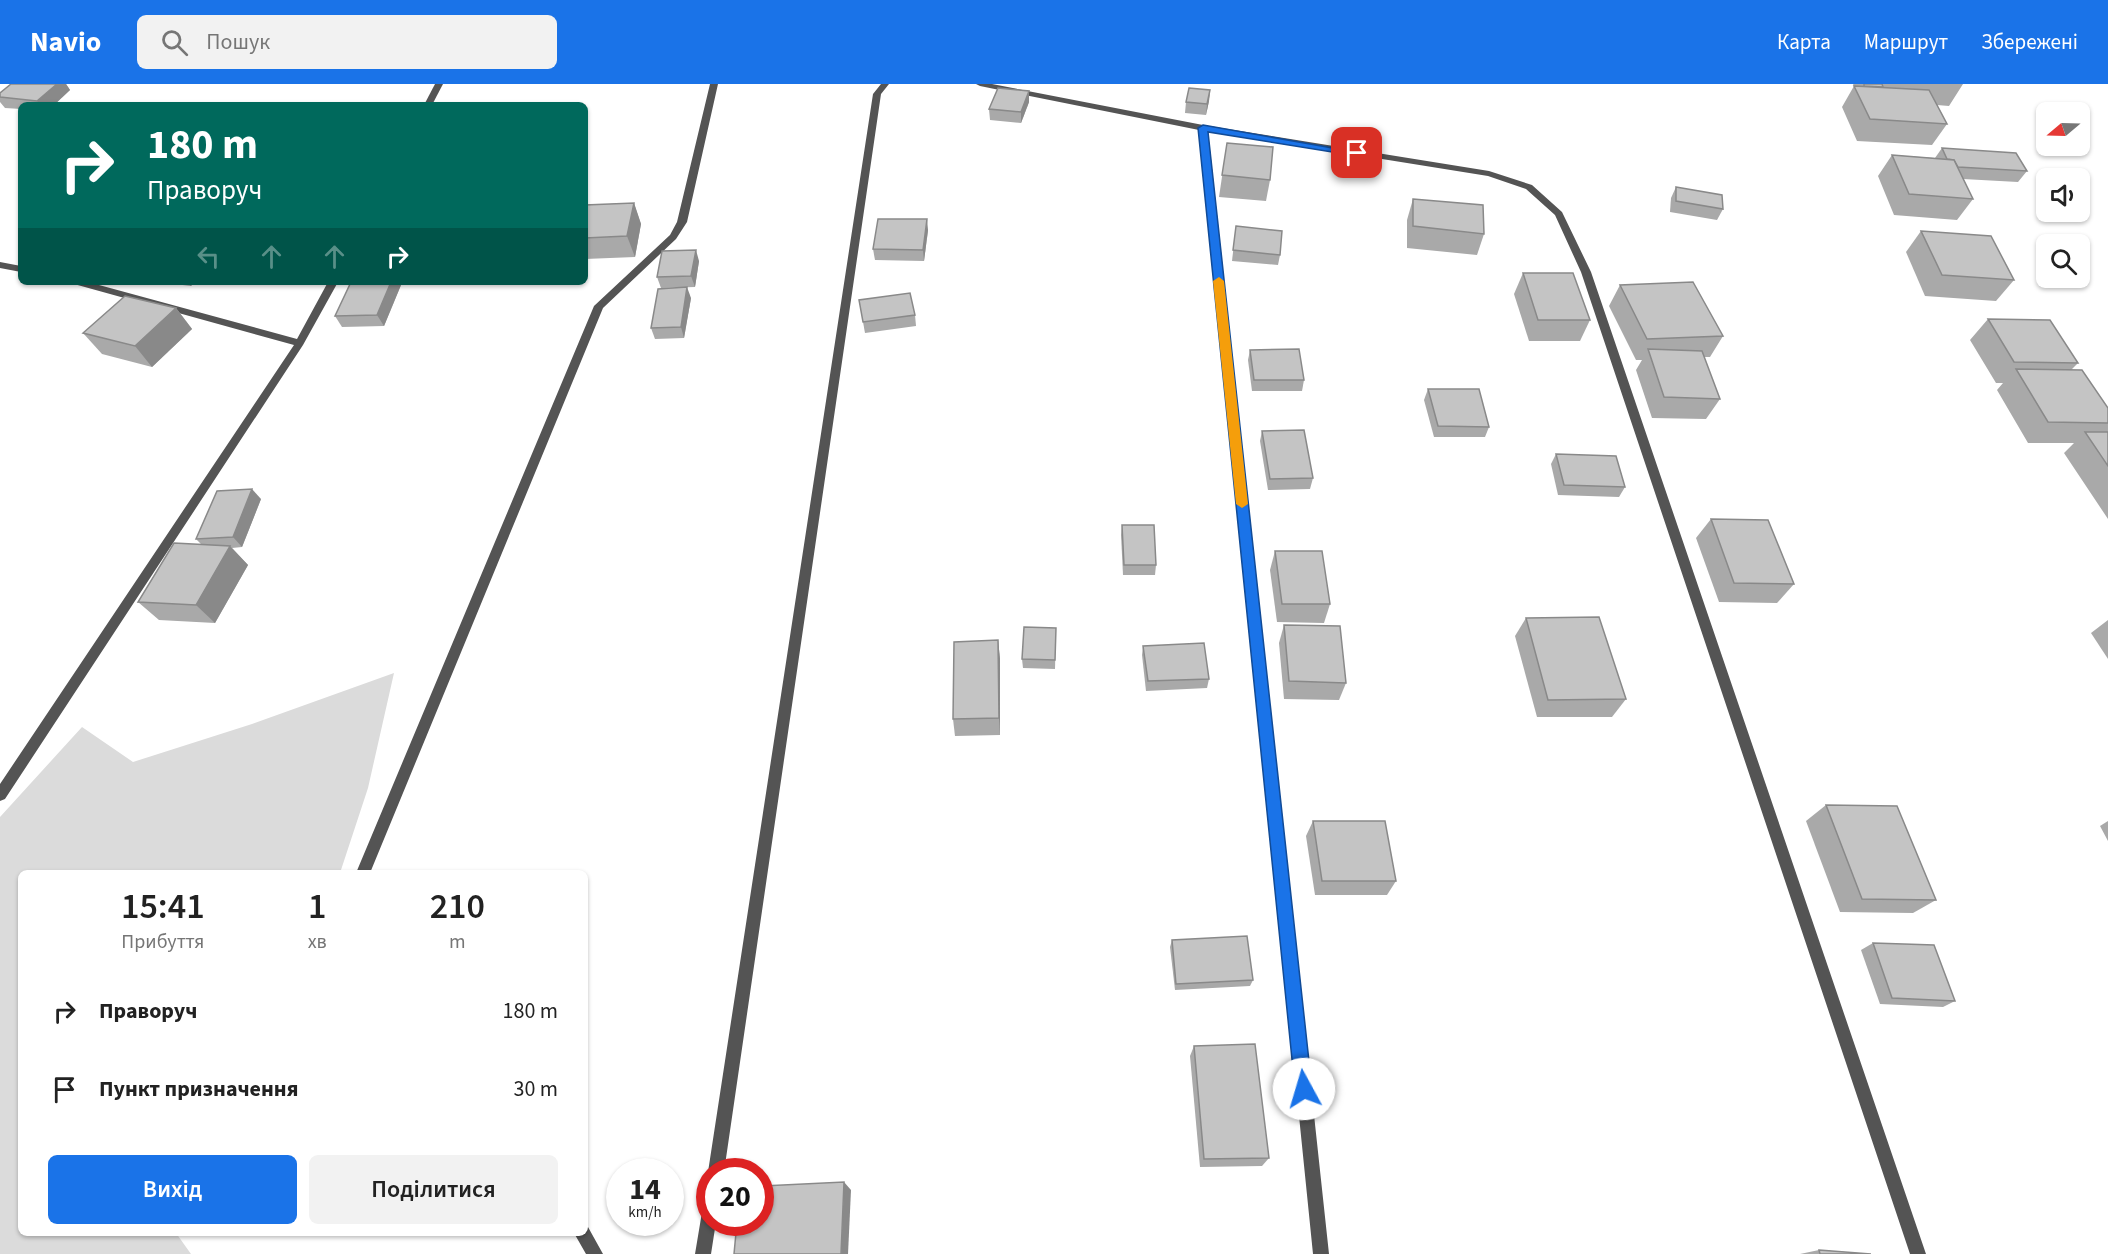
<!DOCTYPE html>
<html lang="uk">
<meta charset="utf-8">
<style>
:root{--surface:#fff;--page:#f2f2f2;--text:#222;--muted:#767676;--accent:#1a73e8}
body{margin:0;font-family:"Source Sans 3",sans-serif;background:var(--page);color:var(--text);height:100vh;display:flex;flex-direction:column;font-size:22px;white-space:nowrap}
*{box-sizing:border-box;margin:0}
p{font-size:20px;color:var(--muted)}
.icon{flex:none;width:33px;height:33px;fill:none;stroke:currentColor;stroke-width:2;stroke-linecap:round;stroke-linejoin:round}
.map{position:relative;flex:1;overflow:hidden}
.details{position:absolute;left:18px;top:786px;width:570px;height:366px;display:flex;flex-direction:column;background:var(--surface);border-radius:9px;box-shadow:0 2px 4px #0004}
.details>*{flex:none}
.guide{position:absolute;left:18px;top:18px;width:570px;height:183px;border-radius:9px;box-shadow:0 2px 4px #0004;background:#00695c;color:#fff;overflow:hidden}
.needle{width:39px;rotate:251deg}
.tools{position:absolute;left:2036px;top:18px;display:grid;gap:12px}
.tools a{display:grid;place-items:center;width:54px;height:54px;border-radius:9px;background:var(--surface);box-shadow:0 2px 4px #0004;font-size:30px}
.speed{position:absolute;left:606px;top:1074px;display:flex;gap:12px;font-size:30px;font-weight:700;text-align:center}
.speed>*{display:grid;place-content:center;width:78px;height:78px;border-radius:50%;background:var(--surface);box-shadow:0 2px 4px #0004;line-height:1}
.speed small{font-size:15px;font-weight:400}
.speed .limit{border:9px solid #d22;background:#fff;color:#111}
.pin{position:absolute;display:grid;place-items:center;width:51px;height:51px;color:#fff;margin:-26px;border-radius:12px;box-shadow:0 3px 9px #0006}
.me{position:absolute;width:66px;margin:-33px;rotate:354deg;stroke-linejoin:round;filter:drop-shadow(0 0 4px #0008)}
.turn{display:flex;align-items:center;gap:21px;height:126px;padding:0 30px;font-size:27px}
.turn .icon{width:78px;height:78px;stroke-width:2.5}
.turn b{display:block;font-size:42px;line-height:51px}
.lanes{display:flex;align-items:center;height:57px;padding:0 30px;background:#0003;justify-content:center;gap:30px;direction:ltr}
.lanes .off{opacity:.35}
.eta{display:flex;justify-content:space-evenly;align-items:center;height:102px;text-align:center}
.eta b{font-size:36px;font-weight:600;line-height:42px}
.cta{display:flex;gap:12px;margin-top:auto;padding:12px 30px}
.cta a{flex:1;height:69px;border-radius:9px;background:var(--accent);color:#fff;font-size:24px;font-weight:600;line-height:69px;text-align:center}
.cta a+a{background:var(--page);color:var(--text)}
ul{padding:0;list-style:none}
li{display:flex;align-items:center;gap:18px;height:78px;padding:0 30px}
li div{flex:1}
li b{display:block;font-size:22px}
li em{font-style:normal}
header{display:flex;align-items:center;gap:36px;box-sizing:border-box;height:84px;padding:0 30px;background:var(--accent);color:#fff}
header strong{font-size:28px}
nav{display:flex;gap:33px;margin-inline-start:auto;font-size:21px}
.search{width:420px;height:54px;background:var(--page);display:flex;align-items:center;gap:15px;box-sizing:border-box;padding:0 21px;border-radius:9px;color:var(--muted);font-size:22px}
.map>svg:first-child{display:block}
</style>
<header>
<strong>Navio</strong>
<div class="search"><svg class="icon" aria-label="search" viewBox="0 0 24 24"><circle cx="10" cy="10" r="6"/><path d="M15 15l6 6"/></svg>Пошук</div>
<nav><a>Карта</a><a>Маршрут</a><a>Збережені</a></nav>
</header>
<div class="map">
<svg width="2108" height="1170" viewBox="0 0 2108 1170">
<rect width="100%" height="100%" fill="#fff"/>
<path fill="#dbdbdb" d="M394 589 368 704 340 789H21V1149H176L191 1170H0V733L82 643 133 678 252 640Z"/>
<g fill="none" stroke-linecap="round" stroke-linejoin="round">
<g fill="#545454" fill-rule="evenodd">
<path d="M435 0H443L432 21H424Z"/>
<path d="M710 0H718L687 138 676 155 603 224 370 789H356L594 222 670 151 677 138Z"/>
<path d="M881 0H889L881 10 724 1088H710V1091L708 1088 873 10Z"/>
<path d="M976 0H992L1203 41 1489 87 1532 101 1562 128 1591 188 1926 1170H1910L1581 188 1555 131 1526 105 1488 92 1208 47 1329 1170H1313L1199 46 980 2Z"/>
<path d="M0 178 21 182V188L0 184Z"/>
<path d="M72 198H88L297 255 328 198H338L303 261 5 715 0 717V700L294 261 74 200Z"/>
<path d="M710 1120V1138H716L711 1170H695L702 1128 704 1122Z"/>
<path d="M585 1142 588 1143 603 1170H586L574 1149H585Z"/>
</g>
</g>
<g fill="#a9a9a9">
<path d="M11 0H66L70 6 54 21H21V25L5 24 0 18V9Z"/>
<path d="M1853 0H1963L1949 22 1937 21 1947 40 1932 61 1857 57 1842 23 1854 2Z"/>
<path d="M1210 6 1209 17 1206 31 1185 29 1186 18Z"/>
<path d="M1029 7V18L1021 39 990 36 989 25Z"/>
<path d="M1227 59 1270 96 1266 117 1219 113Z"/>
<path d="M1942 64 2027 87 2018 98 1963 95 1973 115 1957 136 1894 131 1878 92 1892 71 1935 74Z"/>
<path d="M1676 103 1723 125 1717 136 1670 128 1671 114Z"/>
<path d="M1413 115 1484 150 1477 171 1407 164V136Z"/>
<path d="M634 119 641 140 635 173 585 175V121Z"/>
<path d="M1236 142 1280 171 1278 181 1232 177Z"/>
<path d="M928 146 924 177 875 176 873 165Z"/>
<path d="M1921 147 2014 196 1996 217 1925 212 1906 168Z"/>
<path d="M699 177 695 203 661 204 657 193Z"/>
<path d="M1523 189 1590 236 1580 257H1529L1514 210Z"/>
<path d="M157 198H194L191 202Z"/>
<path d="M401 201 384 242 342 243 335 232Z"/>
<path d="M1620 201 1723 252 1710 273H1704L1720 315 1706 335 1652 334 1636 286 1642 276H1636L1609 222Z"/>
<path d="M691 214 684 254 655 255 651 244Z"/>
<path d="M859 216 915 231 916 242 865 249Z"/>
<path d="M176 224 192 245 152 283 102 270 83 249Z"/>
<path d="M1988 235 2078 279 2071 286 2108 324V435L2064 369 2074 359H2028L1997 306 2003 299H1996L1970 256Z"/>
<path d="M1250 266 1304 296 1302 307H1252L1248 276Z"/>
<path d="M1428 305 1489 343 1485 353H1434L1424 316Z"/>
<path d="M1262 347 1313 394 1310 405 1268 406 1260 357Z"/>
<path d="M1556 370 1625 403 1619 413 1558 411 1551 380Z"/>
<path d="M261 415 242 463 232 464 248 481 215 539 159 536 138 518 201 460 196 455Z"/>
<path d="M1711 435 1794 500 1777 519 1719 518 1696 454Z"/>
<path d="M1122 441 1156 481 1155 491H1123L1121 451Z"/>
<path d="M1275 467 1330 520 1324 539 1277 538 1270 486Z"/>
<path d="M1526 534 1626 615 1612 633H1537L1515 552Z"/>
<path d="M2108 536V575L2091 549Z"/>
<path d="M1284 541 1346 599 1339 616 1284 615 1279 559Z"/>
<path d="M1056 544 1055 585 1023 584 1022 575Z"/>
<path d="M998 556 1000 575V651L955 652 953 635Z"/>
<path d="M1143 562 1209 595 1207 604 1146 607 1142 571Z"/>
<path d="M1826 721 1936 816 1913 829 1840 828 1806 737Z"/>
<path d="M1313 737 1396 797 1387 811H1315L1306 752Z"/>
<path d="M2108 737V757L2100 742Z"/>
<path d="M1172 856 1253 896 1250 902 1175 906 1170 863Z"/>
<path d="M1873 859 1955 917 1943 923 1880 920 1861 866Z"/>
<path d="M1194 962 1269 1074 1262 1082 1200 1083 1190 972Z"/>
<path d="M1819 1166 1871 1170H1800Z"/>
</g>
<g fill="#898989">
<path d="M57 0H66L70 6 54 21H40L37 17Z"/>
<path d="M1210 6 1209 17 1206 31 1207 20Z"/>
<path d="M1029 7V18L1021 39V28Z"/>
<path d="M634 119 641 140 635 173 627 152Z"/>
<path d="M927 135 928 146 924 177 923 166Z"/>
<path d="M696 166 699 177 695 203 691 192Z"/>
<path d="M188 198H194L191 202Z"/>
<path d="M391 198H399L401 201 384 242 377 231Z"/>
<path d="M687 203 691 214 684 254 681 243Z"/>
<path d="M176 224 192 245 152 283 135 262Z"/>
<path d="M252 405 261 415 242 463 233 453Z"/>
<path d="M230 462 248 481 215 539 196 521Z"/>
<path d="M998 556 1000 575V651L999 634Z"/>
<path d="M844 1098 851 1106 848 1170H841Z"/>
</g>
<g fill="#c4c4c4" stroke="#898989" stroke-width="1.5">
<path d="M11 0H57L37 17 0 13V9Z"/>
<path d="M1864 0H1882L1883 3 1864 2Z"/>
<path d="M1854 2 1929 6 1947 40 1870 35Z"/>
<path d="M998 4 1029 7 1021 28 989 25Z"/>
<path d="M1189 4 1210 6 1207 20 1186 18Z"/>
<path d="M1227 59 1273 63 1270 96 1222 91Z"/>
<path d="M1942 64 2016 69 2027 87 1958 83 1954 76 1947 75Z"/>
<path d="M1892 71 1954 76 1973 115 1909 110Z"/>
<path d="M1676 103 1722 111 1723 125 1676 117Z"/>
<path d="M1413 115 1483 121 1484 150 1413 142Z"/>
<path d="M634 119 627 152 585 154V121Z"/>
<path d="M878 135H927L923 166 873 165Z"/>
<path d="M1236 142 1282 147 1280 171 1233 166Z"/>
<path d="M1921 147 1991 152 2014 196 1942 191Z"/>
<path d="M696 166 691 192 657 193 662 167Z"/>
<path d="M1523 189H1573L1590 236H1538Z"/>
<path d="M351 198H391L377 231 335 232Z"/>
<path d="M1693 198 1723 252 1647 255 1620 201Z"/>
<path d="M687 203 681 243 651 244 658 205Z"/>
<path d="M910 209 915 231 863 238 859 216Z"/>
<path d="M125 212 176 224 135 262 83 249Z"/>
<path d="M1988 235 2050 236 2078 279 2014 278Z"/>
<path d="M1299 265 1304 296H1254L1250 266Z"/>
<path d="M1648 265 1702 267 1720 315 1664 313Z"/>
<path d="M2016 285 2082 286 2108 324V339L2048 338Z"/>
<path d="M1428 305H1479L1489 343 1438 342Z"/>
<path d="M1304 346 1313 394 1270 395 1262 347Z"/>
<path d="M2085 348H2108V382Z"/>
<path d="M1556 370 1616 372 1625 403 1564 401Z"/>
<path d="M252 405 233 453 196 455 217 407Z"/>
<path d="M1711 435 1768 436 1794 500 1734 499Z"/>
<path d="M1122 441H1154L1156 481H1124Z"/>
<path d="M174 459 230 462 196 521 138 518Z"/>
<path d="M1275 467H1322L1330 520H1282Z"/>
<path d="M1599 533 1626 615 1548 616 1526 534Z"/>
<path d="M1284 541 1340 542 1346 599 1289 597Z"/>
<path d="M1024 543 1056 544 1055 576 1022 575Z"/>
<path d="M998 556 999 634 953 635 954 558Z"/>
<path d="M1204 559 1209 595 1148 597 1143 562Z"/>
<path d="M1826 721 1897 722 1936 816 1862 815Z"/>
<path d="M1313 737H1385L1396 797H1322Z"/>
<path d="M1247 852 1253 896 1176 900 1172 856Z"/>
<path d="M1873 859 1934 861 1955 917 1892 914Z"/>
<path d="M1255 960 1269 1074 1204 1075 1194 962Z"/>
<path d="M844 1098 841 1170H734L737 1138H760V1102Z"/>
<path d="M1819 1166 1871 1170H1820Z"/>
</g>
<path fill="#1a73e8" stroke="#114b97" stroke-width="1.5" d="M1203 41 1361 69 1357 72 1208 48 1312 1005 1309 1011 1304 1013 1298 1011 1295 1005 1198 44Z"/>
<path fill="#f59e0b" d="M1219 193 1224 197 1248 420 1242 424 1236 420 1213 197Z"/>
</svg>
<div class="tools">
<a><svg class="needle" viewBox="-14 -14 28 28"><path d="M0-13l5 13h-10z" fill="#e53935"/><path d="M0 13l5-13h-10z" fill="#767676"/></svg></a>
<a><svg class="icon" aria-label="sound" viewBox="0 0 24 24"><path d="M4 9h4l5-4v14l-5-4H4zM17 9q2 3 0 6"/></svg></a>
<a><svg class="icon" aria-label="search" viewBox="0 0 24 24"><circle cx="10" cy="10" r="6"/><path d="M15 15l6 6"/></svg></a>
</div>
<div class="speed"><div>14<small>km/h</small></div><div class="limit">20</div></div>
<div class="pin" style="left:1357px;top:69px;background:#d93025"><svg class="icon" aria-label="arrive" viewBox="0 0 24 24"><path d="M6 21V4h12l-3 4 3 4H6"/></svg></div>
<svg class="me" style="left:1304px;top:1005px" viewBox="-20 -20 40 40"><circle r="19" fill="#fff"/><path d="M0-13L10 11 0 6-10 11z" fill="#1a73e8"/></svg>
<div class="guide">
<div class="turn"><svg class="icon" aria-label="right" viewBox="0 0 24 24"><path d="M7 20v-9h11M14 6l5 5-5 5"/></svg><div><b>180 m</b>Праворуч</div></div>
<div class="lanes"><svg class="icon off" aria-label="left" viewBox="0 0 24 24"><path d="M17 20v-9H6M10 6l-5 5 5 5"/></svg><svg class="icon off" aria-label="ahead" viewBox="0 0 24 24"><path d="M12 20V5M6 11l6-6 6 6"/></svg><svg class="icon off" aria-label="ahead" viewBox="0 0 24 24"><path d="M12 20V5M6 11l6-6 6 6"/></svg><svg class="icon" aria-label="right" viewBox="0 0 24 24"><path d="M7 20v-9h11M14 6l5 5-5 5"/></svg></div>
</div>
<section class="details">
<div class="eta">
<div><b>15:41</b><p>Прибуття</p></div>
<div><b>1</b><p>хв</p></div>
<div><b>210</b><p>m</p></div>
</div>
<ul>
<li><svg class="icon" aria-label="right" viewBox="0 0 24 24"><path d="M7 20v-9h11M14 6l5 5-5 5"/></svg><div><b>Праворуч</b></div><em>180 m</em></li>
<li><svg class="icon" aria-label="arrive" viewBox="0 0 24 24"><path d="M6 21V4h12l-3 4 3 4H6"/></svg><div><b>Пункт призначення</b></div><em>30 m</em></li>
</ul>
<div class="cta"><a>Вихід</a><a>Поділитися</a></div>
</section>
</div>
